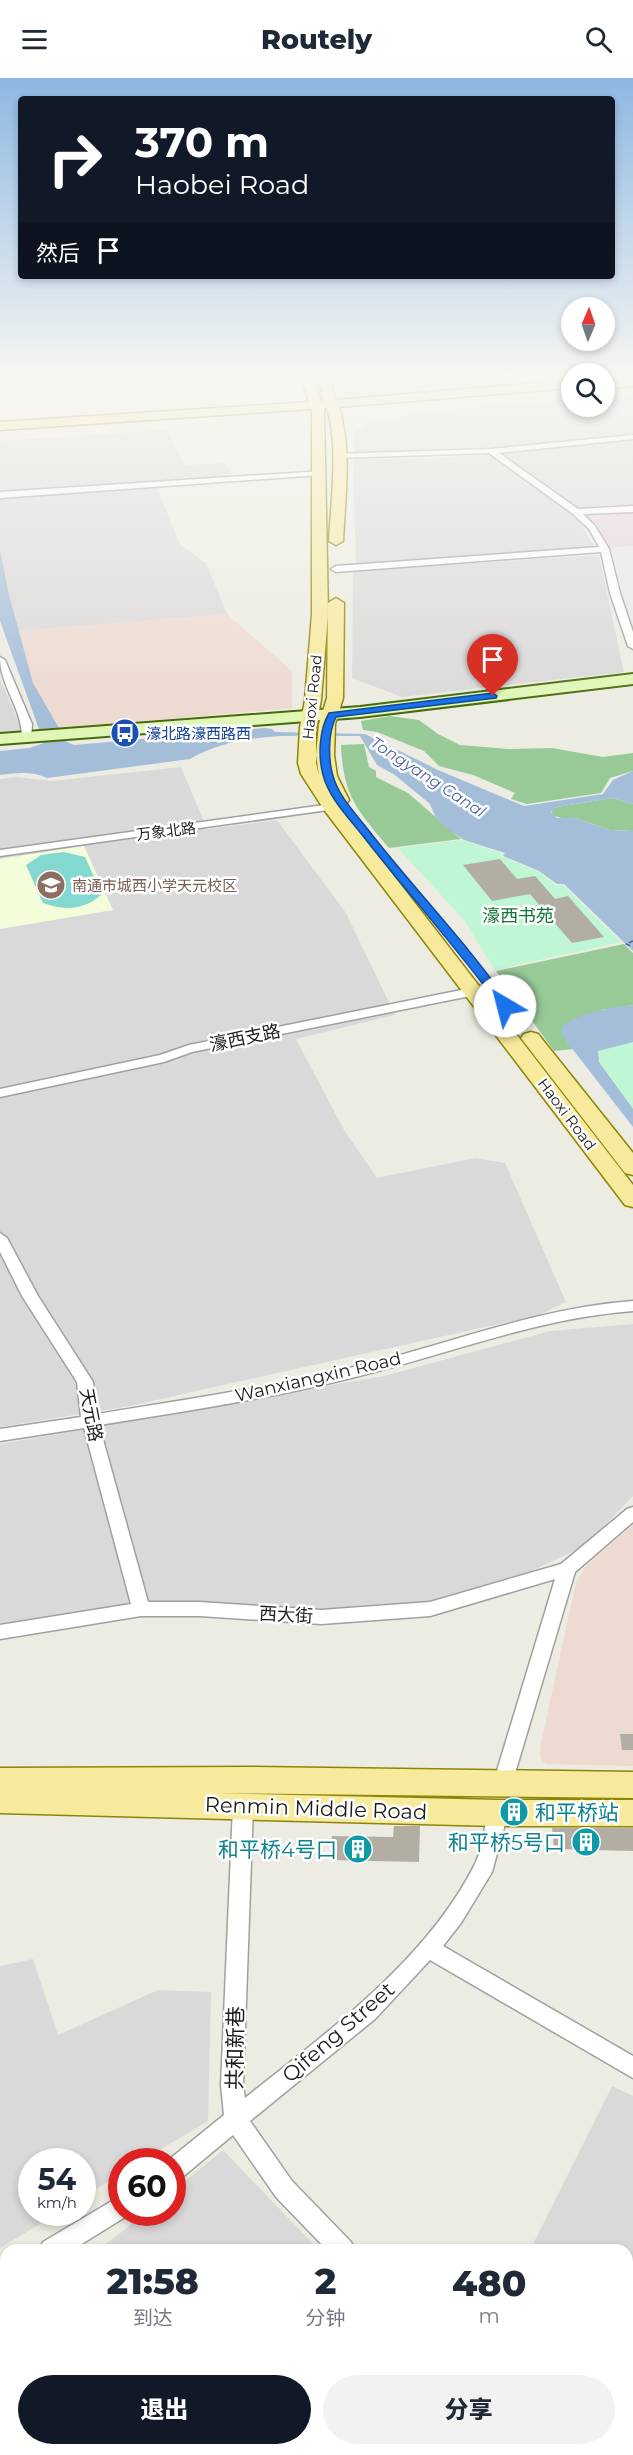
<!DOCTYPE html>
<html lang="zh">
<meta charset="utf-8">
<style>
:root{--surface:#fff;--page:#f2f2f3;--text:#1f2937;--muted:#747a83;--accent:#111827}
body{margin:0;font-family:Montserrat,"Noto Sans SC",sans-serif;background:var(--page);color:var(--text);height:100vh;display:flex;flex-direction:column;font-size:22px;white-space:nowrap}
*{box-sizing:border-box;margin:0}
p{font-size:20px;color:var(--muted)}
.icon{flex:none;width:33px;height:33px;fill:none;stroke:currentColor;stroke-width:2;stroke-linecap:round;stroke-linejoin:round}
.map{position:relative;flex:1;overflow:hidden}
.side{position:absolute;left:0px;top:2166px;width:633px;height:212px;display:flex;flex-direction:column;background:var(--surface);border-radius:18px 18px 0 0;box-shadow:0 3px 9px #0003}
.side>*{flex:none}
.top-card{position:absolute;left:18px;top:18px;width:597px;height:183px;border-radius:6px;box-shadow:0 3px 9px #0003;background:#111827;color:#fff;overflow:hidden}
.needle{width:39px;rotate:2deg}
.buttons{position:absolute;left:561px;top:219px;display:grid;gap:12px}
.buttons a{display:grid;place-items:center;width:54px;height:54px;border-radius:50%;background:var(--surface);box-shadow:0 3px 9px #0003;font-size:30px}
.speed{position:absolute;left:18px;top:2070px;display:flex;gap:12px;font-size:30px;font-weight:700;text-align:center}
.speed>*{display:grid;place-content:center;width:78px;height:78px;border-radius:50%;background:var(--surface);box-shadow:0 3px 9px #0003;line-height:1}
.speed small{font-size:15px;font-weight:400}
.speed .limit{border:9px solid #d22;background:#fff;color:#111}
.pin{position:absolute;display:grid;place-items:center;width:51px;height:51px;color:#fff;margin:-62px -26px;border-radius:50% 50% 50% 0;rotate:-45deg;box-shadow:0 0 6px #0007}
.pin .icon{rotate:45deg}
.me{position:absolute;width:66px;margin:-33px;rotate:323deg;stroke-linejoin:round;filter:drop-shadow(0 0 4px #0008)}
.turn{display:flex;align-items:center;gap:21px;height:126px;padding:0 18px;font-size:27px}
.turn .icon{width:78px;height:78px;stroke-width:2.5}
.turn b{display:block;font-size:42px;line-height:51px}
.then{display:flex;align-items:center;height:57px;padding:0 18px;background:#0003;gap:12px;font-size:22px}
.eta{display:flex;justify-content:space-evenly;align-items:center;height:102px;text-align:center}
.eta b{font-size:36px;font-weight:800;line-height:42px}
.primary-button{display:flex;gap:12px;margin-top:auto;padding:12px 18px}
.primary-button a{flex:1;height:69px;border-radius:36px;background:var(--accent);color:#fff;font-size:24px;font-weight:800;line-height:69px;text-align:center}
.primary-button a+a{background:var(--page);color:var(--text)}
header{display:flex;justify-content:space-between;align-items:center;height:78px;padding:0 18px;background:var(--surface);font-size:27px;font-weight:800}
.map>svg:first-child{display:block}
</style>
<header><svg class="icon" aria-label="menu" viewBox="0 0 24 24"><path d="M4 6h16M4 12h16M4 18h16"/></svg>Routely<svg class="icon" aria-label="search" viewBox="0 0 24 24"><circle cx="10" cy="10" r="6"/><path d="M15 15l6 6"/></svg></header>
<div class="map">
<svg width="633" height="2377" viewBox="0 0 633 2377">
<rect width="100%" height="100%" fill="#edece2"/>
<g fill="#dad9d9">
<path d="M342 297H571L572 300 350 318Z"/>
<path d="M633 315V357L482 373 417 377 354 375 353 355 366 347 389 340 442 332 571 321 572 328H604L605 318Z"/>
<path d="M167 352 184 387 225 385 233 399 155 405 180 467 206 485 227 536 8 554 0 526V363Z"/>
<path d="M633 362V429L573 433 595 470 356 487 353 381H418L490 376 563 426 500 374Z"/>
<path d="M599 477 624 594 402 619 352 600 353 493Z"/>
<path d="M0 601 24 656 0 657Z"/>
<path d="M181 689 207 751 277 742 346 835 395 937 296 961 344 1052 377 1100 475 1080 505 1085 566 1224 539 1237 282 1294 130 1328 0 1349V701L16 699 52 703Z"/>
<path d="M633 1246V1418L586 1467 513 1502 388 1537 141 1532 0 1558V1366L384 1298 550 1253Z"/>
<path d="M33 1881 58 1957 158 1912 211 1914 208 2043 141 2083 122 2084 121 2096 83 2119 82 2084H32V2134L58 2135 0 2170V1888Z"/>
<path d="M612 2008 633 2018V2364L627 2360V2172H530Z"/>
<path d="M223 2072 319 2172H98L146 2135 172 2134 173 2113Z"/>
<path d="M6 2220V2372H290L280 2377H0V2224Z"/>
</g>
<g fill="#eddad1">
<path d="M227 536 292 593V630L56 651 8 554Z"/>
<path d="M633 1447V1688L546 1686 540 1680V1670L576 1504 586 1488Z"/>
</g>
<path fill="#e5d4dd" d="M633 435V468L610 470 596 446 584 437Z"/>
<g fill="#f3fdda">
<path d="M84 768 113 832 0 851V781Z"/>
<path d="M290 2372H515L519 2377H280Z"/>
</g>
<g fill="#98ca98">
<path d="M390 638 419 642 438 656 460 667 509 671 552 670 603 679 633 675V693L610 700 601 715 527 726 511 721 515 715 473 697 439 688 424 673 377 654 363 652 361 643Z"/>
<path d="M364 666 369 689 376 693V699L408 715 461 761 389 770C357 732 343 718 341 667Z"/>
<path d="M612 720 633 726V753L610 752 575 740 565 741 551 737 553 731 557 729Z"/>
<path d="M624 866 633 875V927L601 932 567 964 573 971 554 973 496 893Z"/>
</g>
<g fill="#bff6d3">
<path d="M462 762 503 776 500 778 539 794 555 807H563L621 864 495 892 464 842 398 770Z"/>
<path d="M633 964V1031L599 984 598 972Z"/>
</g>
<path fill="#83d9d0" d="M64 774 85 779 102 816C85 832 65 833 43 825L26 787 41 777Z"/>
<path fill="#e8e8e8" d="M633 468V551L610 470Z"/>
<g fill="#a4bdd9">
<path d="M0 472 9 517 33 605 67 664 74 667 264 650 272 651 275 654 365 656 438 692 524 728 603 716 613 702 633 693V726L612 720 557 729 551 734 557 740H575L610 752 633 753V873L564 806H557L539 793 503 778 505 775 464 762 447 750 437 742 430 726 395 697 377 687 360 658C304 658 240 652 190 681L47 700C31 693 18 695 0 697V673L29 670 44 665 0 543Z"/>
<path d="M633 927V964L598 973 599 984 633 1031V1049L567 964 561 953 563 948C583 934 609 930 633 927Z"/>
</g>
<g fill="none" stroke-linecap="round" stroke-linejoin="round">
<path stroke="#4e60a5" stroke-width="1.5" stroke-dasharray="4.5 3" stroke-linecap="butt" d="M633 863 626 866 633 869"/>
</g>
<g fill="#b2aea4">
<path d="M500 781 517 801 535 798 555 821 568 818 604 859 572 865 530 816 492 823 463 787Z"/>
<path d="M620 1656H633V1672H622Z"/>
<path d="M394 1748H420L419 1784 330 1782 332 1758 393 1759Z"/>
<path d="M552 1750H633V1773L554 1771Z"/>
</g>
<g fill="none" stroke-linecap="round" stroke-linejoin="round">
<g stroke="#a0a0a0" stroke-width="3">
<g id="street">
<path d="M633 357V361L499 375 578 431 633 428V434L583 436 595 448 609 471 620 515 633 554V571L628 568 610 515 601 474 336 494 331 491 336 488 599 469 589 451 573 436 489 375 338 380H335V376L491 371Z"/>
<path d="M323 393V397H320L0 420V414Z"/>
<path d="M0 579 5 582 32 646 31 661 22 659C22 630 0 608 0 579Z"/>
<path d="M331 726 337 729 335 731 0 778V772Z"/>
<path d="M491 906 495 907V913L192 974 164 984 0 1019V1011L160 977 189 967Z"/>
<path d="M0 1155 7 1160 38 1218 93 1304 97 1336C184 1322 272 1309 358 1288 450 1266 537 1230 633 1223V1233C538 1240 451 1275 359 1298 274 1320 186 1333 99 1347L148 1524H200L321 1532 430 1524 561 1486 627 1431 633 1429V1444L575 1494 510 1712 503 1714 496 1712 493 1706 555 1501 430 1538 321 1546 200 1538H141L0 1561V1547L131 1526 84 1350 0 1363V1351L81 1339 77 1304 22 1218 0 1174Z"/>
<path d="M243 1720 250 1722 253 1728 243 2007 245 2020C327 1954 425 1884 474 1788 482 1773 484 1752 488 1735L491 1729 498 1727 505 1729 508 1735 492 1794 461 1845 443 1868 633 1978V2000L430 1882 375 1941 250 2043 292 2103 351 2164 355 2172H327L276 2119 233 2057 180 2101 172 2104V2084H166L224 2037 221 2007 233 1728 236 1722Z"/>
<path d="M122 2117V2134L130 2136 72 2172H39L43 2164Z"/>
<path d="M6 2188V2213L0 2216V2191Z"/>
<path d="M525 2372H553L556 2377H528Z"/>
</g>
</g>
<g stroke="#456b0a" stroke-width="4">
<path id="secondary" d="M633 596V606L360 639 0 666V656L360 629Z"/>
</g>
<g stroke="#8c8607" stroke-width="3">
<g id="primary">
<path d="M300 297H312L321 323H324L318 297H328L336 322 572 302V310L339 329C352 370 345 421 343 463L336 467 329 463C331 423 339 369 327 330H324L328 536 321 622 316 649V685L319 697 316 677 319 646 327 620 328 525 336 520 344 525 343 620 335 646 334 677 337 698 349 722 346 726 339 727 633 1107V1129L625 1127 325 733 301 696 298 685 300 649 305 622 312 536V331L0 352V344L309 324Z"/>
<path d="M633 300V308L604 311V303Z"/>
<path d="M531 954 538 956 633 1075V1097L625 1095 524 964 521 960 524 956Z"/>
<path d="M253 1689 633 1694V1720L214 1715 498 1722H633V1748H498L0 1735V1690Z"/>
</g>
</g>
<use href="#street" fill="#fff" fill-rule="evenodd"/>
<use href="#secondary" fill="#e0f6b7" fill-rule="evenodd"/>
<use href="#primary" fill="#f7ea9d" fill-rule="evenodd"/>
</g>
<linearGradient id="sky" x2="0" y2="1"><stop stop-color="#8db8e2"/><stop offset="0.47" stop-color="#f7f6f2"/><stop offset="1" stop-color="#f7f6f2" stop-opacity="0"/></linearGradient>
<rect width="633" height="630" fill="url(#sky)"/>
<path fill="#1a73e8" stroke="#114b97" stroke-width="1.5" d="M493 615 497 618 496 620 336 639C328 655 328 681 333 698 339 720 359 739 373 758 418 815 469 868 511 928L505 931 501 930C458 871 408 816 363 758 349 740 329 720 323 697 318 678 319 652 329 635Z"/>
<defs>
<g id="bus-disc" transform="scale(1.5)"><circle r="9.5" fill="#1a4fb4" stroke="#fff"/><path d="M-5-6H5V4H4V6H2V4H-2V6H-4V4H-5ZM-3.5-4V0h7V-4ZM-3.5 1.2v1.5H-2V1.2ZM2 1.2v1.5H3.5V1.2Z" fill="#fff"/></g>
<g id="school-disc" transform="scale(1.5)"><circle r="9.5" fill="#8d6e63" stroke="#fff"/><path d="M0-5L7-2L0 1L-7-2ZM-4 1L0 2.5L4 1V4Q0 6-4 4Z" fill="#fff"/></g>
<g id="building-disc" transform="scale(1.5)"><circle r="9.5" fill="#0f9aa8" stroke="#fff"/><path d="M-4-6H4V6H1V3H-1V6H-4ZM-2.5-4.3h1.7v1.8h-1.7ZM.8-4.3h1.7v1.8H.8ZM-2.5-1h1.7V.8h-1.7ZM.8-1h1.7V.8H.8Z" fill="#fff"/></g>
</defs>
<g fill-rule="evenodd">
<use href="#bus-disc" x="125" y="655"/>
<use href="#school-disc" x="51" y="807"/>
<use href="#building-disc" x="514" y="1734"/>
<use href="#building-disc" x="586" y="1764"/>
<use href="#building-disc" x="358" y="1771"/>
</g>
<g text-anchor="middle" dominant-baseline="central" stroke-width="5" stroke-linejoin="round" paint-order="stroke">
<g font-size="15" fill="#1c1c1c" stroke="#fff">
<text transform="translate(312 619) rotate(-84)">Haoxi Road</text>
<text transform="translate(166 753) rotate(-7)">万象北路</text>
<text transform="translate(567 1036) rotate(53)">Haoxi Road</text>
</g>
<g font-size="15" fill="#164399" stroke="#fff" text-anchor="start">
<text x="146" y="655">濠北路濠西路西</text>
</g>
<g font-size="15" fill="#785e54" stroke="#fff" text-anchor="start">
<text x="72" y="807">南通市城西小学天元校区</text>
</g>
<g font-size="16" font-style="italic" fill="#4e60a5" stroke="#fff">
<text transform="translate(428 699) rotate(33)">Tongyang Canal</text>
</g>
<g font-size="18" fill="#107335" stroke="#fff">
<text x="518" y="838">濠西书苑</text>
</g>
<g font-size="18" fill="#1c1c1c" stroke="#fff">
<text transform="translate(245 960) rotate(-12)">濠西支路</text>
<text transform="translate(318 1299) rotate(-13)">Wanxiangxin Road</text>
<text transform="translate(91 1337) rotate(79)">天元路</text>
<text transform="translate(286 1537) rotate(3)">西大街</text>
</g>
<g font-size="21" fill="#1c1c1c" stroke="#fff">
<text transform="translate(316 1730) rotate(2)">Renmin Middle Road</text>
<text transform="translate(338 1954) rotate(-41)">Qifeng Street</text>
<text transform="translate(235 1970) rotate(-89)">共和新巷</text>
</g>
<g font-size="21" fill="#0d838f" stroke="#fff" text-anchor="end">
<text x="535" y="1734" text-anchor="start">和平桥站</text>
<text x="565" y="1764">和平桥5号口</text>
<text x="337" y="1771">和平桥4号口</text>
</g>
</g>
</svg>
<div class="buttons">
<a><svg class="needle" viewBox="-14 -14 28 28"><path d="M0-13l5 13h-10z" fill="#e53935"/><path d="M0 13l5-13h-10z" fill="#747a83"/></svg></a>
<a><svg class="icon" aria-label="search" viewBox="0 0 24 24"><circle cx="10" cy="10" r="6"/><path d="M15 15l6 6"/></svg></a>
</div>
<div class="speed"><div>54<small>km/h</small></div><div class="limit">60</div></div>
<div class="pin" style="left:493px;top:618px;background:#d93025"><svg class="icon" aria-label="arrive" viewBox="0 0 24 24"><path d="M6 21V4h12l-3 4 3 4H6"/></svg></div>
<svg class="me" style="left:505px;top:928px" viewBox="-20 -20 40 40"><circle r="19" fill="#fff"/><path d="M0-13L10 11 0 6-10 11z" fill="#1a73e8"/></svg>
<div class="top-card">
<div class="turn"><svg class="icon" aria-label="right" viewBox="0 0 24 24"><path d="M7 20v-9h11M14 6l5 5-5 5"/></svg><div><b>370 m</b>Haobei Road</div></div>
<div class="then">然后<svg class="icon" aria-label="arrive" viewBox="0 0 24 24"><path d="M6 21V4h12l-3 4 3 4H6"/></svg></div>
</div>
<section class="side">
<div class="eta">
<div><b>21:58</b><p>到达</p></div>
<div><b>2</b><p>分钟</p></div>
<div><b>480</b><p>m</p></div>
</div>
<div class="primary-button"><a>退出</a><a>分享</a></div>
</section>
</div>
